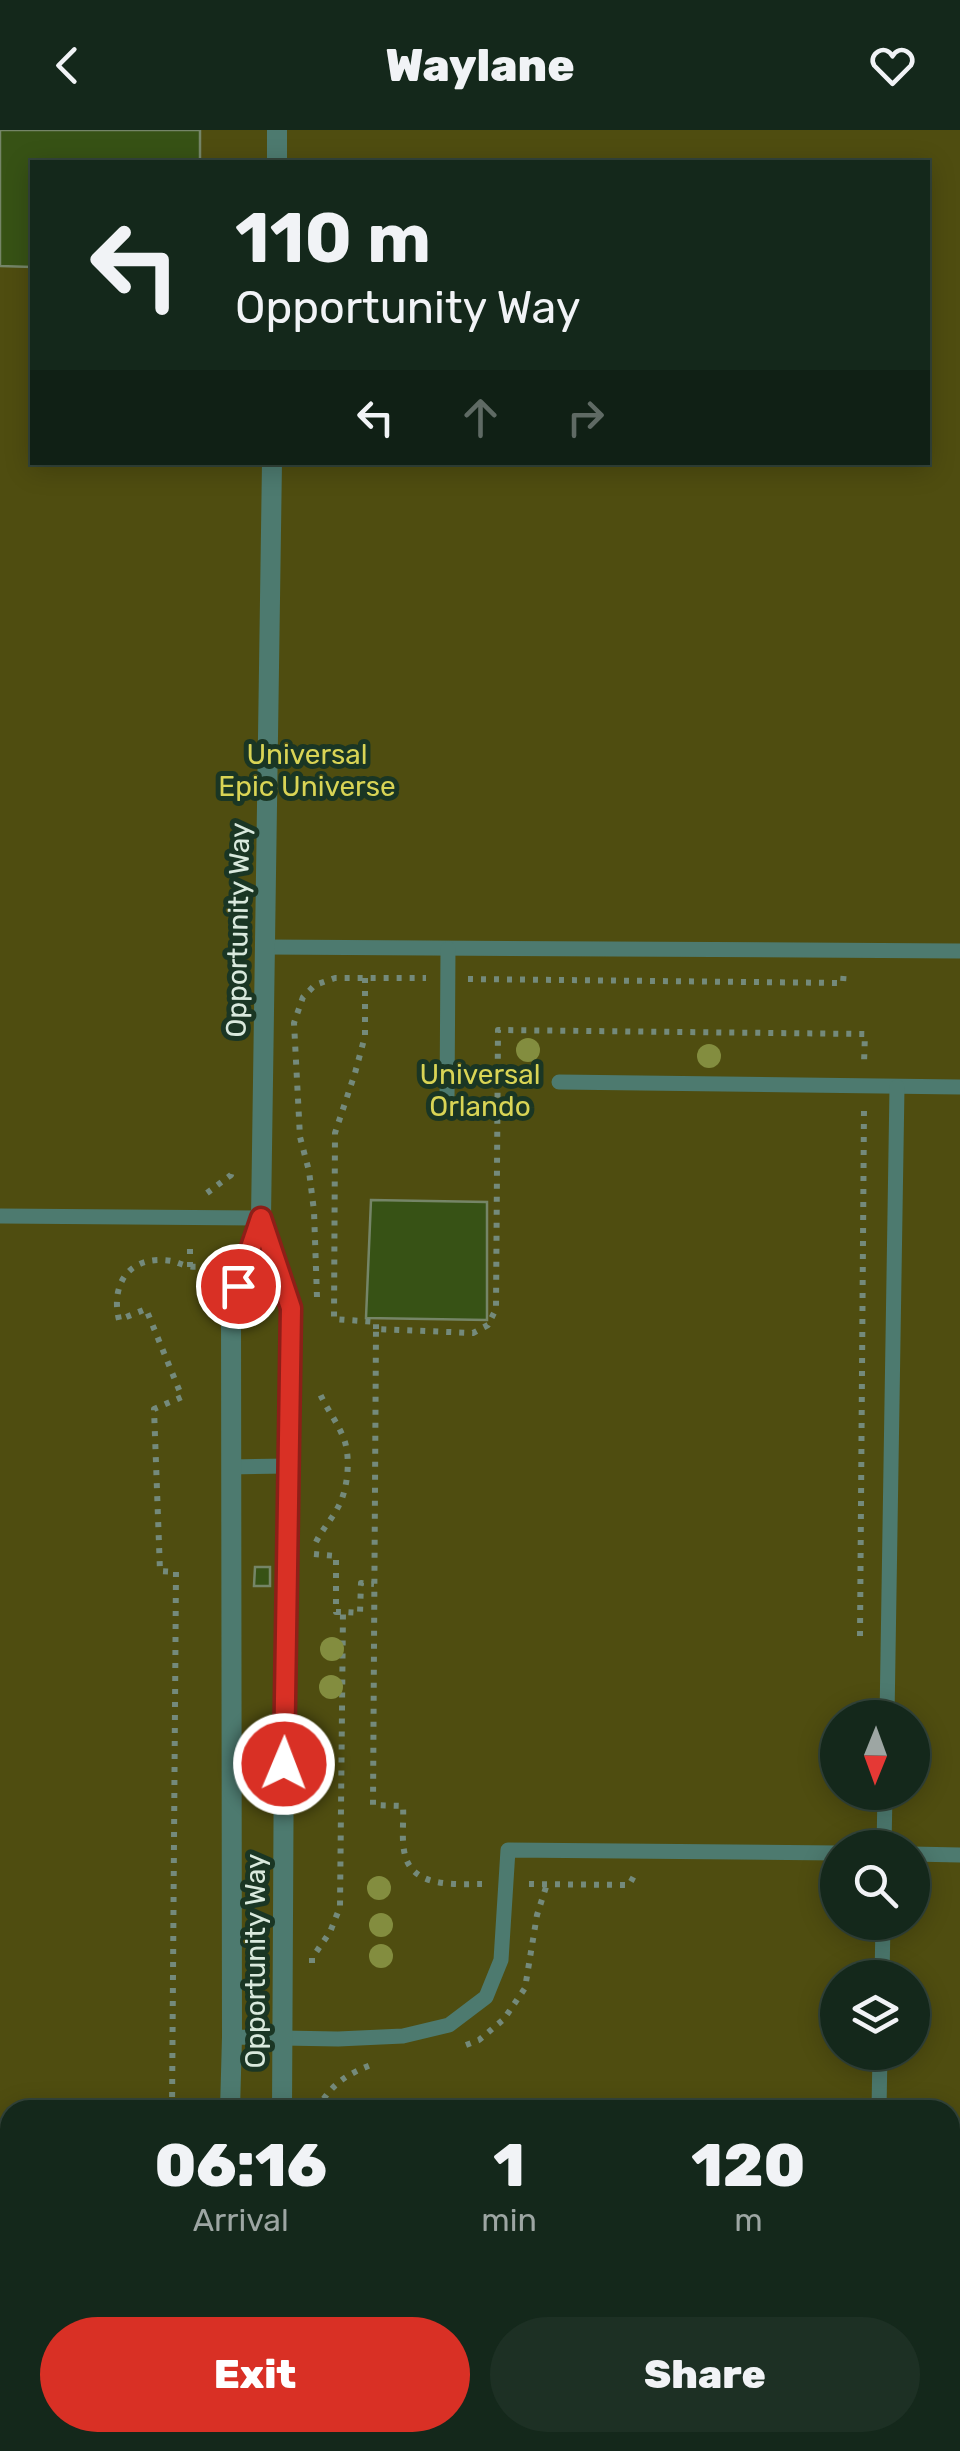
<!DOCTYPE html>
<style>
:root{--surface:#14281b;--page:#1d3024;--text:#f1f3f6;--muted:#9da6a3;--line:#33443a;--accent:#d93025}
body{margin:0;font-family:Rubik,sans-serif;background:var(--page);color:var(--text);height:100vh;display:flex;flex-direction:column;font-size:38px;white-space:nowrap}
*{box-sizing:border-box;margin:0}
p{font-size:32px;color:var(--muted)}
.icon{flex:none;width:55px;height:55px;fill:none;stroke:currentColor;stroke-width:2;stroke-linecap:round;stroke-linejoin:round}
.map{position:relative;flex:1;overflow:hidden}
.panel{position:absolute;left:0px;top:1970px;width:960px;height:352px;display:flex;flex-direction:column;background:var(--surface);border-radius:30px 30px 0 0;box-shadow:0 5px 25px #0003,0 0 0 2px var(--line)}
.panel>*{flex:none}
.guide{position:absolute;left:30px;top:30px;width:900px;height:305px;border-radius:0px;box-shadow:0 5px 25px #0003,0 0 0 2px var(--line);background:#14281b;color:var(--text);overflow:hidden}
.needle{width:65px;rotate:181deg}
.tools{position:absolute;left:820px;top:1570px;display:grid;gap:20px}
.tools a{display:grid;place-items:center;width:110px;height:110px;border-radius:50%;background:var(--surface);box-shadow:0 5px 25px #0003,0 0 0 2px var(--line);font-size:50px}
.pin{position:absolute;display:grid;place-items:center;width:85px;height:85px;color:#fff;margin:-42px;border:5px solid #fff;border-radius:50%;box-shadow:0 2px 10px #0007}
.me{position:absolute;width:110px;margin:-55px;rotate:1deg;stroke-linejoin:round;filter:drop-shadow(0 0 8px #0008)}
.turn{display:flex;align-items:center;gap:35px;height:210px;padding:0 40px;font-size:45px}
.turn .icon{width:130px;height:130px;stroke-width:2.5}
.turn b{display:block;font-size:70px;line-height:85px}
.lanes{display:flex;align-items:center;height:95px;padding:0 40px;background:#0003;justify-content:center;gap:50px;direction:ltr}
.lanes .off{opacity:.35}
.eta{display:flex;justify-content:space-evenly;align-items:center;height:170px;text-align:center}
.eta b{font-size:60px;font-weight:800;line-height:70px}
.action{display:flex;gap:20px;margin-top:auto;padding:20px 40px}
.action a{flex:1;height:115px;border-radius:60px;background:var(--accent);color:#fff;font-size:40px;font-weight:800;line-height:115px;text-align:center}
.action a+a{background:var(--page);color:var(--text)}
header{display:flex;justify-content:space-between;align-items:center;height:130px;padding:0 40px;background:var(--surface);font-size:45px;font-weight:800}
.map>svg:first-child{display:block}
</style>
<header><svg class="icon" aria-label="back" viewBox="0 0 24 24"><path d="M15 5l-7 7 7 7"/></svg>Waylane<svg class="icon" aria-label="heart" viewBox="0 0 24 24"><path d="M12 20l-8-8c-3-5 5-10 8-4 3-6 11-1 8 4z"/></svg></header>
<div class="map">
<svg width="960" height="2321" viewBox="0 0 960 2321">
<rect width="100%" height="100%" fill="#1a3624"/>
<path fill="#4f4d10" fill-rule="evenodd" d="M0 0H960V2321H0ZM32 32H928V332H32ZM838 1588H912V1662H838ZM838 1718H912V1792H838ZM838 1848H912V1922H838ZM10 1980H950V2312H10Z"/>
<g fill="#375215" stroke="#758567" stroke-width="2.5">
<path d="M0 0H200V32H32V137L0 136Z"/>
<path d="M371 1070 487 1072V1190L366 1188Z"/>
<path d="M255 1437H270V1456H254Z"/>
</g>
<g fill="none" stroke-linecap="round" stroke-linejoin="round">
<g stroke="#748a7b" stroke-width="6" stroke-dasharray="5 8" stroke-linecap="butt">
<path d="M365 848V906L355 943 335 1003 334 1189 376 1192V1199"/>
<path d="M468 849 843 853 844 840"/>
<path d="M207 1063 231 1045 233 1038"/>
<path d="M190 1137V1111"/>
<path d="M317 1167 314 1081 309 1041 300 1007 294 893 303 867 315 855 335 848H426"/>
<path d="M316 1412C322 1400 331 1390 337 1379 348 1361 351 1328 344 1309 337 1291 325 1277 318 1259"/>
<path d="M314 1424 336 1426V1482H343"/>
<path d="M860 1506 864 979"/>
<path d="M482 1754C455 1754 413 1758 405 1725 401 1710 404 1691 403 1676L373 1675 376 1199 473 1203 488 1195 496 1179 498 900 865 904 864 933"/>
<path d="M529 1754 629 1755 634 1746H636"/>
<path d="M312 1833V1828L330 1802 340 1777 343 1482 360 1483 361 1453 374 1454"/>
<path d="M466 1915 479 1910 504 1889 525 1858 537 1785 547 1754"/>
<path d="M172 1980 176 1442 160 1441 154 1279 182 1267 146 1179 119 1190C110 1152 131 1124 172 1131 177 1132 182 1135 188 1136 198 1138 210 1135 221 1134"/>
<path d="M317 1980C331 1953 349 1943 376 1933"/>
<path d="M170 2321V2312"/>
</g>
<g stroke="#4d7a6f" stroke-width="15">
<path d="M265 817 960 821"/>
<path d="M559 952 960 957"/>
<path d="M447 972 448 819"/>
<path d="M0 1086 261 1088"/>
<path d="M230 1337 288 1336"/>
<path d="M887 1588 897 957"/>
<path d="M884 1718 885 1662"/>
<path d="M912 1724 960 1725"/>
<path d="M882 1848 883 1792"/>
<path d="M232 1907 338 1909 403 1906 449 1895 486 1867 501 1830 508 1720 838 1723"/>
<path d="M879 1980 880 1922"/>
<path d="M871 2321 872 2312"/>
</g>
<g stroke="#4d7a6f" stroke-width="20">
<path d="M277 32V0"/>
<path d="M261 1088 291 1178 284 1594 282 1980"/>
<path d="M230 1980 232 1907 231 1181 261 1088 272 332"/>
<path d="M221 2321V2312"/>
<path d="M279 2321V2312"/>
</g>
</g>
<g fill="#838d3f">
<circle cx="528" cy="920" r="12"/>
<circle cx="709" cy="926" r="12"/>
<circle cx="332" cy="1519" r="12"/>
<circle cx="331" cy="1557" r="12"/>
<circle cx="379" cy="1758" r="12"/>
<circle cx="381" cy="1795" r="12"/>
<circle cx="381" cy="1826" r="12"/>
</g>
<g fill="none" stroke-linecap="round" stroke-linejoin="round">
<g stroke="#8d1f18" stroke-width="25">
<path id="route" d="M238 1156 261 1088 291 1178 284 1634"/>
</g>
<use href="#route" stroke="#d93025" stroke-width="18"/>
</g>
<g text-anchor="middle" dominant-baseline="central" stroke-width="10" stroke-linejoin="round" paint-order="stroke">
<g font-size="28" fill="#d9d455" stroke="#1a3624">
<text x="307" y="624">Universal<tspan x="307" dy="32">Epic Universe</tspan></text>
<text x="480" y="944">Universal<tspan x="480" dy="32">Orlando</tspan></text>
</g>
<g font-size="28" fill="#d9e9dd" stroke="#1a3624">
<text transform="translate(238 800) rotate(-89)">Opportunity Way</text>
<text transform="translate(255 1831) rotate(-90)">Opportunity Way</text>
</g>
</g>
</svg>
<div class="tools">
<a><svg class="needle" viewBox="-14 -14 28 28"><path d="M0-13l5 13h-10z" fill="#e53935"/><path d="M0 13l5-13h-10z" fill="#9da6a3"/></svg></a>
<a><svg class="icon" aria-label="search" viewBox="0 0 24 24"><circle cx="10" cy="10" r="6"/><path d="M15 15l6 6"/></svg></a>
<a><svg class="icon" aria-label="layers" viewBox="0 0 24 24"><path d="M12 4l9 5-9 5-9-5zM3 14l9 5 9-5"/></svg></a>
</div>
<div class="pin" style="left:238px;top:1156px;background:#d93025"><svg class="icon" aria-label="arrive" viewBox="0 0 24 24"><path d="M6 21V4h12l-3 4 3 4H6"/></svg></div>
<svg class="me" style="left:284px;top:1634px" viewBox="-20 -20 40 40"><circle r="17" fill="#d93025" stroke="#fff" stroke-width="3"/><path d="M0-11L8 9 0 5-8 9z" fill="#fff"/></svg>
<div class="guide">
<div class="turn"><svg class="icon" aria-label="left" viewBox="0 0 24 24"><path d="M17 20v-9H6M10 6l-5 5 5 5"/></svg><div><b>110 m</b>Opportunity Way</div></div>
<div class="lanes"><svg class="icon" aria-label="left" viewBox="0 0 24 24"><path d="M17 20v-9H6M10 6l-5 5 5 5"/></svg><svg class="icon off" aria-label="ahead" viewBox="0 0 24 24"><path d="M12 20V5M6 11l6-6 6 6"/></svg><svg class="icon off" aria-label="right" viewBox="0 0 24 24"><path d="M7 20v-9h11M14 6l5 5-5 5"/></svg></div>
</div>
<section class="panel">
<div class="eta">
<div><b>06:16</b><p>Arrival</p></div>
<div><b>1</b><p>min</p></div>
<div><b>120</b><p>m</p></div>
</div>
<div class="action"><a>Exit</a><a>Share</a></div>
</section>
</div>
